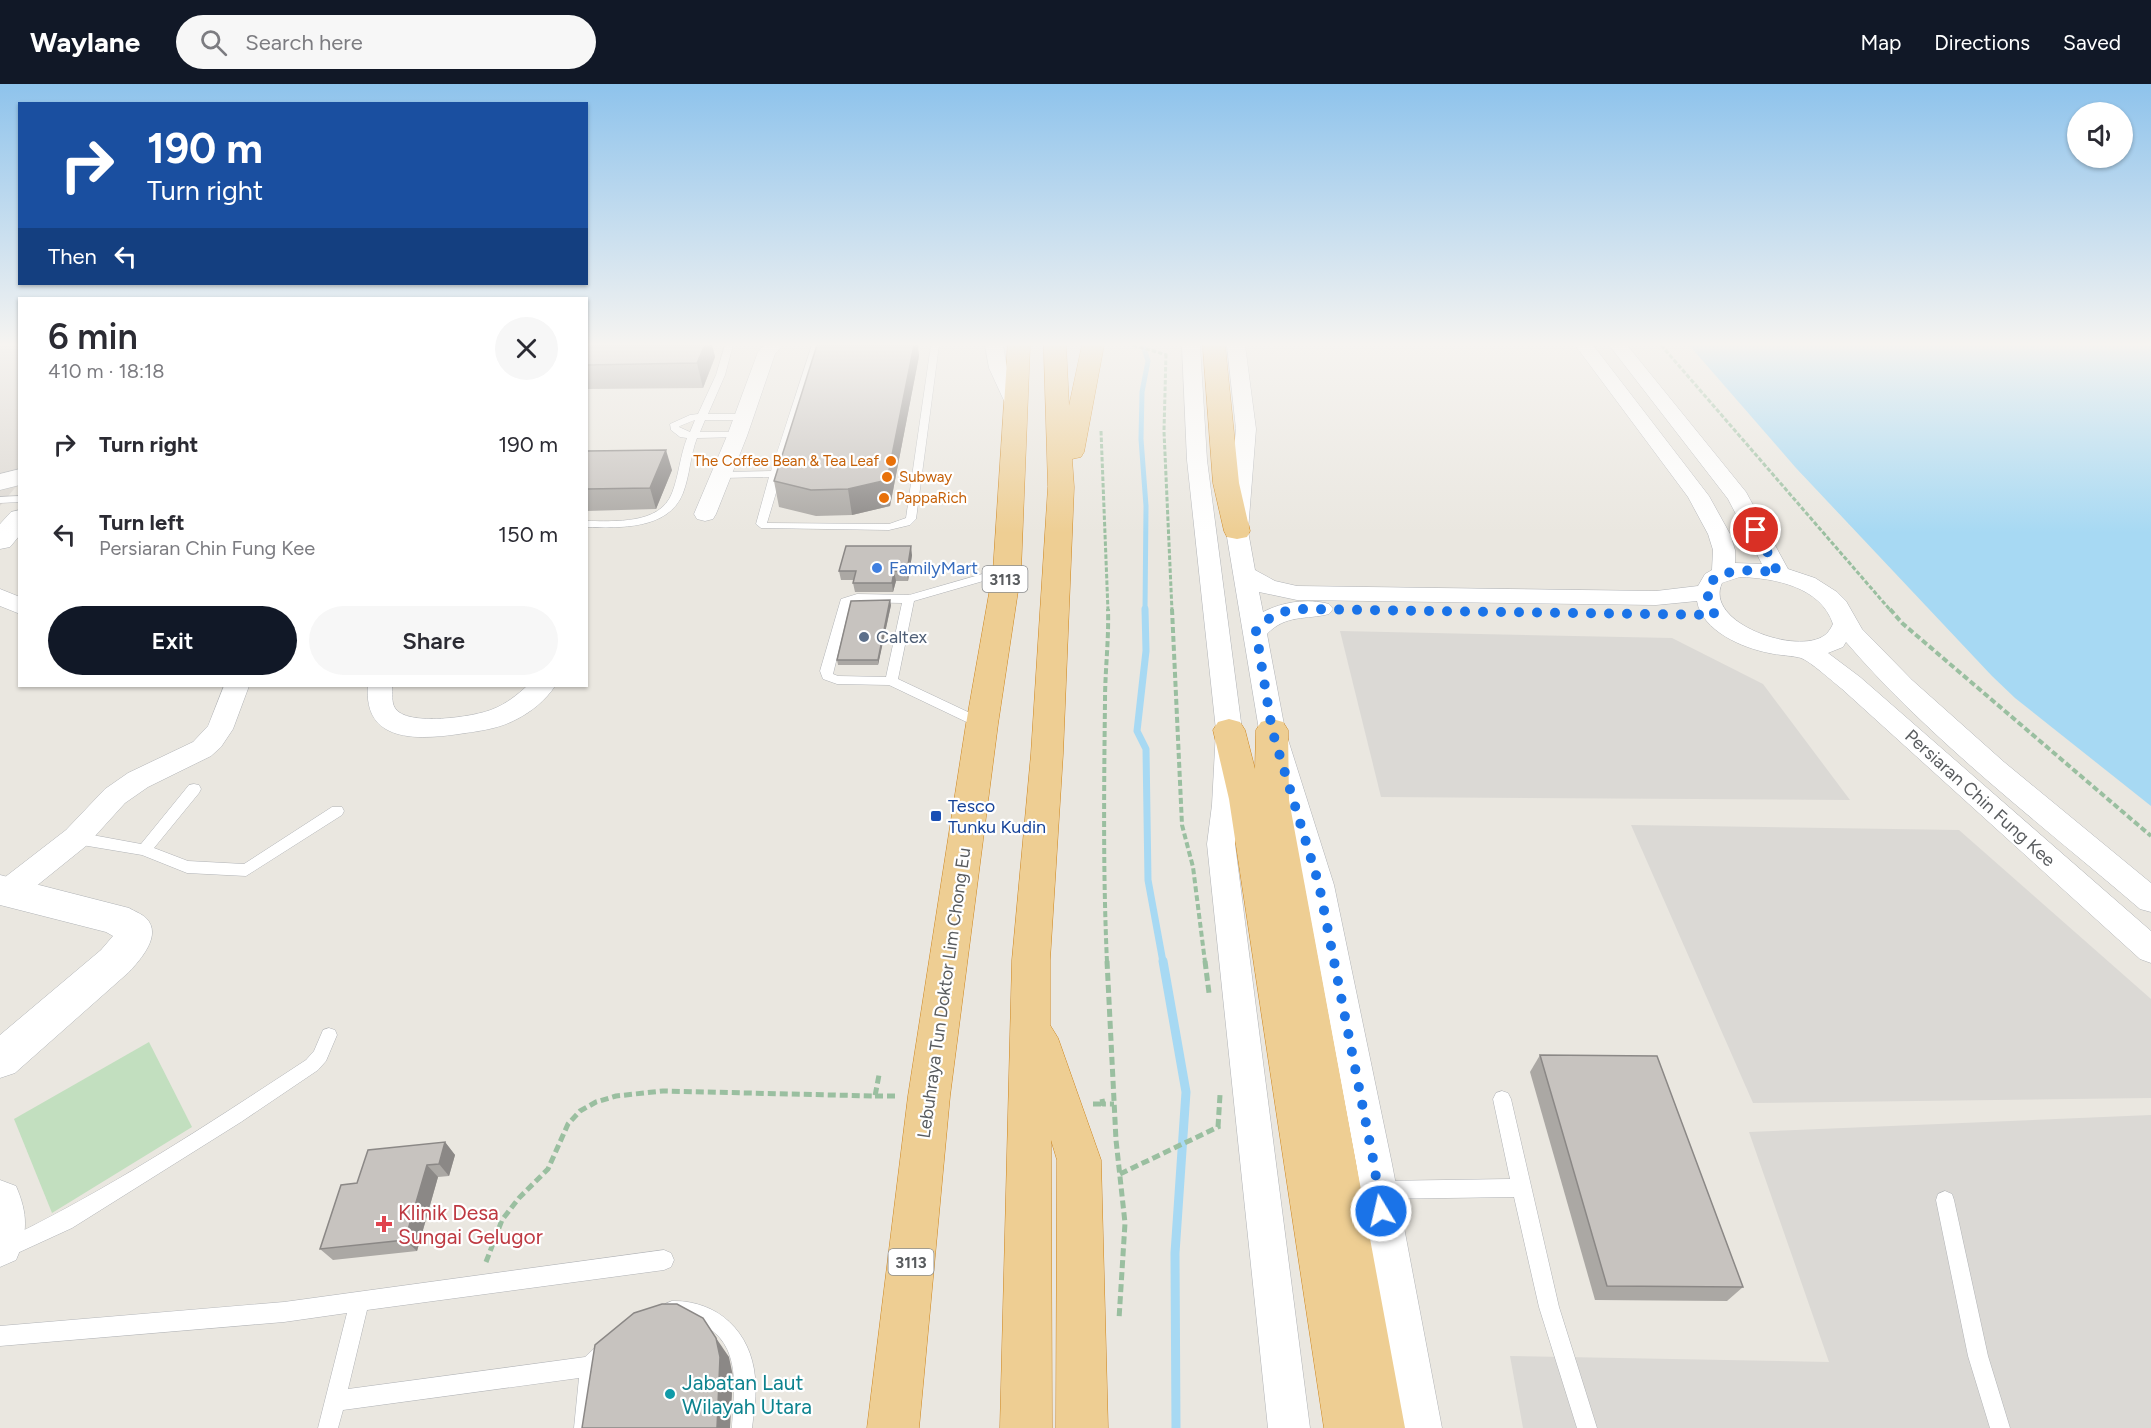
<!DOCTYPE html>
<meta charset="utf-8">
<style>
:root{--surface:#fff;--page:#f7f7f7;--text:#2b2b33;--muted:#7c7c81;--accent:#111827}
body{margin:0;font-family:Figtree,sans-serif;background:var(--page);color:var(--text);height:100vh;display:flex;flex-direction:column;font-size:22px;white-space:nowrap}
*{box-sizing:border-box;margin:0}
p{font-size:20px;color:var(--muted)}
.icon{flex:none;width:33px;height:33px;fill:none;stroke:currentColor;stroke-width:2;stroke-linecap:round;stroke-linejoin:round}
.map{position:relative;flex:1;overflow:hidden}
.side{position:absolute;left:18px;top:213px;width:570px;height:390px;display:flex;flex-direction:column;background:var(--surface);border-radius:0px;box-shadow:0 2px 4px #0004}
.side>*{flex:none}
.banner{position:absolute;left:18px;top:18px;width:570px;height:183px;border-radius:0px;box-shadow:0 2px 4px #0004;background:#1a4fa0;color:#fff;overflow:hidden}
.tools{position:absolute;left:2067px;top:18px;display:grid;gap:12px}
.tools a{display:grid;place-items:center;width:66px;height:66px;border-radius:50%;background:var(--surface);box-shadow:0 2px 4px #0004;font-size:30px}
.pin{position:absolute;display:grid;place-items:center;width:51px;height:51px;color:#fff;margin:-26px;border:3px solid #fff;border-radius:50%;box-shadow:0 2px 6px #0007}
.me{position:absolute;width:66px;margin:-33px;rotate:351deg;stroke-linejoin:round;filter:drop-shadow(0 0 4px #0008)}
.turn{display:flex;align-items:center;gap:21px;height:126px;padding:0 30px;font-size:27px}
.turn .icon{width:78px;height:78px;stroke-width:2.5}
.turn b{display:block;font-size:42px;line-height:51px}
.then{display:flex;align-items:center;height:57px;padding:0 30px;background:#0003;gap:12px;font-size:22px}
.round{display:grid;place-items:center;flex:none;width:63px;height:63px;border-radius:32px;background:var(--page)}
.overview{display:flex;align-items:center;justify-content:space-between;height:102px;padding:0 30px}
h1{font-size:36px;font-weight:600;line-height:45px}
.button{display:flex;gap:12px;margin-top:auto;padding:12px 30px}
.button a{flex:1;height:69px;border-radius:36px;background:var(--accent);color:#fff;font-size:24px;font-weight:600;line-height:69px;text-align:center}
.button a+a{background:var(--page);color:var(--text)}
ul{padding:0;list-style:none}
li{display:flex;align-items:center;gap:18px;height:90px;padding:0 30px}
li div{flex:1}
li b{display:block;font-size:22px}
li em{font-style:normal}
header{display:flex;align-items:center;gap:36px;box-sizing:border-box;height:84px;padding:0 30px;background:var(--accent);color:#fff}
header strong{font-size:28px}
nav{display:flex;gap:33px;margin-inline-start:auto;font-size:21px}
.search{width:420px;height:54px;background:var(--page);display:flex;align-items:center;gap:15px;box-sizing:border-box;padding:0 21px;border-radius:33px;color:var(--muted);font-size:22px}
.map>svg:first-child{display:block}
</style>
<header>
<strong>Waylane</strong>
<div class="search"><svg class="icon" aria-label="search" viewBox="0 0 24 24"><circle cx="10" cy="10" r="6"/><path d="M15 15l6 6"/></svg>Search here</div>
<nav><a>Map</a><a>Directions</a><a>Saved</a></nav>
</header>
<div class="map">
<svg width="2151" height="1344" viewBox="0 0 2151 1344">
<rect width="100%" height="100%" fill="#eae7e0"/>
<g fill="#dbd9d5">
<path d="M1340 547 1672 554 1763 600 1850 716 1381 713Z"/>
<path d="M1631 741 1959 746 2151 915V1014L1753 1019Z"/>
<path d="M2151 1031V1344H1523L1510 1272 1829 1278 1749 1048Z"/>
</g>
<path fill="#dcd8d2" d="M0 261H19V399L0 422Z"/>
<path fill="#c2dfbf" d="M149 958 192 1043 52 1129 14 1035Z"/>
<path fill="#a7d9f3" d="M1689 261H2151V722L2015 614 1992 592 1796 384Z"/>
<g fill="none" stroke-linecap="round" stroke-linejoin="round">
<path stroke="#a7d9f3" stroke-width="5" d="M1143 261 1148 277 1142 308 1141 355 1146 422 1145 527"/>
<path stroke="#a7d9f3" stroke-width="7" d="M1145 525 1146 567 1137 647 1146 665 1148 796 1163 878"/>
<path stroke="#a7d9f3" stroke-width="9" d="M1163 877 1186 1008 1175 1169 1176 1344"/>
<g stroke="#b1b3b6" stroke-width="1">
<g id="lane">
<path d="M725 261H733L725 291 708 330H744L749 333 744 336H705L700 348H738L742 349V353L697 354C690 372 690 391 683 409 669 446 619 444 586 443V437C614 437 660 441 672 409 679 391 680 372 687 354L680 353 671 346 670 340 690 331 698 330 716 291ZM695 336 690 348 679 343 680 342Z"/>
<path d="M812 261H820L767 439 889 440 906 434 931 261H939L916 435 910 441 889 446 761 444 756 440 769 393 722 394 717 391 722 388 771 387Z"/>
<path d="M20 412V418L0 419V413Z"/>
<path d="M1007 483 1013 487 1011 489 914 517 898 595 987 637 989 640 987 643H977L889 601 837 600 823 595 820 587 841 515 857 510 909 511ZM858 518 902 519 886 593 838 592 833 590 850 520Z"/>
<path d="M194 700 199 701 201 705 199 709 154 764 188 777 244 780 332 723H342L344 727 342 731 246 792 187 789 142 771 76 760 71 758 69 754 71 750 76 748 141 760 189 701Z"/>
<path d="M329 944 335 946 337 951 326 977 318 986 241 1038 72 1144 0 1177V1158C107 1107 207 1041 306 976L314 967 323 946Z"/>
<path d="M1502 1007 1508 1009 1511 1015 1559 1223 1597 1344H1577L1539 1223 1514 1113 1379 1115 1373 1112 1370 1106 1373 1100 1379 1097 1510 1095 1493 1015 1496 1009Z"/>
<path d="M1945 1107 1952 1110 1954 1116 1988 1272 2010 1344H1990L1968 1272 1936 1116 1938 1110Z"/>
<path d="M664 1166 671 1169 674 1176 671 1183 664 1186 367 1226 348 1305 585 1273 598 1261 605 1258 612 1261 615 1268 612 1275 600 1287 594 1344H574L579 1294 343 1326 338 1344H318L347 1229 284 1238 0 1262V1242L284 1218Z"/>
<path d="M672 1217C718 1216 751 1248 755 1293 757 1310 754 1327 752 1344H732C734 1308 743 1259 701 1240 689 1235 677 1239 665 1234L662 1227 665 1220Z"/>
</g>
</g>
<g stroke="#b1b3b6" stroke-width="1">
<g id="street">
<path d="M764 261H783L775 270 747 352 716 430 713 435 705 437 697 435 694 430 727 352 758 268Z"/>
<path d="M985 261H1003L1007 284 1026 321 1023 325H1009L1006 321 989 284Z"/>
<path d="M1182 261H1200L1207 376 1242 646 1240 721 1235 760 1310 1344H1268L1207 760 1212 721 1216 646 1187 376Z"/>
<path d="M1227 261H1245L1256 345 1248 447 1255 486 1275 497 1297 502 1656 507 1698 502 1705 490 1712 486 1713 466 1708 450 1688 413 1575 261H1593L1709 412 1730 450 1735 466V479L1762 480 1728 415 1609 261H1627L1746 408 1788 485 1815 494 1837 508 1846 517 1862 545 1912 596 2004 678 2151 799V828L2140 825C2042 741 1930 656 1846 558L1843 563 1828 569 1860 593 2151 847V879L2140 875 1842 605C1833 598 1810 577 1801 574 1795 572 1777 571 1769 569 1743 564 1702 547 1697 517L1656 521 1297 516 1259 508 1263 528C1282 518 1308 514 1329 520L1333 525 1329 530C1306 536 1286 530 1267 550L1285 646 1334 801 1392 1080 1442 1344H1400L1356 1080 1304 801 1259 646 1226 447 1236 345ZM1740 493C1775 494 1821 503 1833 540 1831 544 1828 549 1825 551 1798 572 1703 539 1722 499Z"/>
<path d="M0 505 20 513V530L0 522Z"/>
<path d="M224 602H249L233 645 221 663 211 672 148 703 125 719 86 762 19 816 8 820 0 817V797L66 746 105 705 128 689 193 658 208 642Z"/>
<path d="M368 602H392C393 609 391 618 395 624 406 643 475 633 493 625 506 620 517 611 527 602H555C546 616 531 628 517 635 499 645 479 647 459 650 418 656 363 659 368 602Z"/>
</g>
</g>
<g stroke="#b0b3b6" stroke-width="1">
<g id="secondary">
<path d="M20 385V401L0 406V390Z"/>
<path d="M20 426V451L10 463 0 465V440L11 428Z"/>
<path d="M0 791 129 824C134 827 142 830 146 834 163 851 140 876 129 888L15 989 0 994V951L101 866 113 852 106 848 0 821Z"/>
<path d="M0 1096 16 1102C28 1130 28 1149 16 1176L0 1183Z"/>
</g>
</g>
<g stroke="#cd851d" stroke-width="1">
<g id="highway">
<path d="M1008 261H1030L1021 487 998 640 950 1012 919 1344H867L908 1012 966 640 993 487Z"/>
<path d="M1044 261H1066L1069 322 1082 261H1104L1084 368 1081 373 1072 375 1074 403 1063 670 1050 876V941L1058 954 1101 1076 1108 1344H1056L1057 1076 1051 1056 1052 1344H1000L1012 876 1031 670 1048 403Z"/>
<path d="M1203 261H1225L1239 399 1250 447 1247 453 1237 455 1227 453 1224 447 1213 399Z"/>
<path d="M1229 635 1240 638 1245 646 1255 685 1256 646 1261 638 1272 635 1283 638 1288 646 1289 716 1405 1344H1324L1229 715 1213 646 1218 638Z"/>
</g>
</g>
<g stroke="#9abfa0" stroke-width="3" stroke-dasharray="4.5 2" stroke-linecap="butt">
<path d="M1133 261 1167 271"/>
<path d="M1661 261 1891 527"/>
<path d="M1166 270 1164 347 1172 527"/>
<path d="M1101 347 1108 527"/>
</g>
<g stroke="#9abfa0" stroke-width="4" stroke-dasharray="6 3" stroke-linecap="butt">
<path d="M1172 525 1182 741 1193 783 1205 878"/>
<path d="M1890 525 1902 539 2151 752"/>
<path d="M1107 878C1103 792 1104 704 1105 617 1105 586 1109 556 1108 525"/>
</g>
<g stroke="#9abfa0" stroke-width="5" stroke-dasharray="8 4" stroke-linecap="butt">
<path d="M1107 877 1116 1056 1125 1139 1119 1235"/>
<path d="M1205 877 1209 909"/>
<path d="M875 1012H895L896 1010"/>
<path d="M1102 1015 1103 1020H1114"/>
<path d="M1093 1020H1103"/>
<path d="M1218 1043 1220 1011"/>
<path d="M1120 1090 1220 1042"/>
<path d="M486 1178 502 1136 519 1114 548 1085 568 1040 580 1027 596 1018 616 1012 663 1007 875 1012 879 991"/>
</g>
<use href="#lane" fill="#fff" fill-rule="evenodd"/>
<use href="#street" fill="#fff" fill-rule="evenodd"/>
<use href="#secondary" fill="#fff" fill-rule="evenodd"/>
<use href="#highway" fill="#eece93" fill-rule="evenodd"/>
</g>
<g fill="#aba8a4">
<path d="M586 261H712L715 273 703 304 586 305Z"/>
<path d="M919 272 890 422 852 431 816 432 779 423 774 397Z"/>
<path d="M586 367 672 386 656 425 586 427Z"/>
<path d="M912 471 908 497H896L893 508H855L853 499 854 496H841L839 487Z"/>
<path d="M891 521 878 581H838L837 576Z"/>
<path d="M1540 971 1743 1203 1727 1217 1595 1216 1530 988Z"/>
<path d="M445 1058 455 1071 449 1092 438 1093 417 1167 333 1176 320 1165Z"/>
</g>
<g fill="#8b8886">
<path d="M705 261H712L715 273 703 304 697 279Z"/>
<path d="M914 261H918L919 272 890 422 852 431 848 405Z"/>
<path d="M666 366 672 386 656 425 650 404Z"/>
<path d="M911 462 912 471 908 497 907 487Z"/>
<path d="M894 487 896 497 893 508 892 499Z"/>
<path d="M890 516 891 521 878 581V576Z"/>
<path d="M445 1058 455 1071 449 1092 439 1080Z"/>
<path d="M427 1081 438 1093 417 1167 405 1156Z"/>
<path d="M716 1254 729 1273 733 1292 730 1344H717Z"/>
</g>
<g fill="#c7c3bf" stroke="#8b8886" stroke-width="1.5">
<path d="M586 261H705L697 279 586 281Z"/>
<path d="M817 261H914L887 396 848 405 811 406 774 397Z"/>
<path d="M666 366 650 404 586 405V367Z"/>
<path d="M846 462H911L907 487H894L892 499H853L856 487H839Z"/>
<path d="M890 516 878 576H837L851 517Z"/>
<path d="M1540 971 1657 972 1743 1203 1607 1202Z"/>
<path d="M445 1058 439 1080 427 1081 405 1156 320 1165 341 1101 357 1099 368 1066Z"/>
<path d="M662 1220H677L703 1234 716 1254 720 1273 717 1344H582L595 1261 634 1229Z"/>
</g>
<linearGradient id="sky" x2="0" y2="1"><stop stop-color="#8ec3ec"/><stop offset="0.58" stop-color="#f6f4f1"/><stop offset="1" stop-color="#f6f4f1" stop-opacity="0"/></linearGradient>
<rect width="2151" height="449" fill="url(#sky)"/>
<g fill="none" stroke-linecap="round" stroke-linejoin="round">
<path stroke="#1a73e8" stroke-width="10" stroke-dasharray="0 18" d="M1381 1127 1374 1080 1319 801 1272 646 1256 547C1267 533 1279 528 1296 525L1715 531C1687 482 1747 484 1778 489L1756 446"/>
</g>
<g fill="#e8710a" stroke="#fff" stroke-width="2">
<circle cx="891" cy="377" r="6"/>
<circle cx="887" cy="393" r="6"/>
<circle cx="884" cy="414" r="6"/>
</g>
<circle fill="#3f7fe0" stroke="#fff" stroke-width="2" cx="877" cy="484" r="6"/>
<circle fill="#5c6f8a" stroke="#fff" stroke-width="2" cx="864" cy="553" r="6"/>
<rect fill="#1a4fb4" stroke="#fff" stroke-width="2" x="930" y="726" width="12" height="12" rx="3"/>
<path fill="#e0444e" stroke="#fff" stroke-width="2" d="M381 1131h6v6h6v6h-6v6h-6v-6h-6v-6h6z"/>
<circle fill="#0f9aa8" stroke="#fff" stroke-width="2" cx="670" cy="1310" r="6"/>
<g text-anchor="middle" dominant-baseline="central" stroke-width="4.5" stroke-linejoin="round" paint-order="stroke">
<g font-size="15" fill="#c56008" stroke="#fff" text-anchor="start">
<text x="879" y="377" text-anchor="end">The Coffee Bean &amp; Tea Leaf</text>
<text x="899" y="393">Subway</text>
<text x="896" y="414">PappaRich</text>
</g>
<g fill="#fff" stroke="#8b8d8f" stroke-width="1.5">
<rect x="982.5" y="482" width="45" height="26" rx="4.5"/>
<rect x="888.5" y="1165" width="45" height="26" rx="4.5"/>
</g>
<g font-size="16" font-weight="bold" fill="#595c5f">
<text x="1005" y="495">3113</text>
<text x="911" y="1178">3113</text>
</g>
<g font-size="18" fill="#366cbe" stroke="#fff" text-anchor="start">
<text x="889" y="484">FamilyMart</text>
</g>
<g font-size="18" fill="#4e5e75" stroke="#fff" text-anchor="start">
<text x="876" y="553">Caltex</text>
</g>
<g font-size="18" fill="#595c5f" stroke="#fff">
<text transform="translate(1980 714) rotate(42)">Persiaran Chin Fung Kee</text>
<text transform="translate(944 909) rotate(-82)">Lebuhraya Tun Doktor Lim Chong Eu</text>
</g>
<g font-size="18" fill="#164399" stroke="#fff" text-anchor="start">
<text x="948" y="722">Tesco<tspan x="948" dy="21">Tunku Kudin</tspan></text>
</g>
<g font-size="21" fill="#be3a42" stroke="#fff" text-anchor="start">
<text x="398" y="1128">Klinik Desa<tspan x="398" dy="24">Sungai Gelugor</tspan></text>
</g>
<g font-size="21" fill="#0d838f" stroke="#fff" text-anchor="start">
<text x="682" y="1298">Jabatan Laut<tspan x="682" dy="24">Wilayah Utara</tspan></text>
</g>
</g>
</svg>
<div class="tools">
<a><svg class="icon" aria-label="sound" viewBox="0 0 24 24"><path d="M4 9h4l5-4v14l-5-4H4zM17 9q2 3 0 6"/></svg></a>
</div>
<div class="pin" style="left:1756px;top:446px;background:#d93025"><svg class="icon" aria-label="arrive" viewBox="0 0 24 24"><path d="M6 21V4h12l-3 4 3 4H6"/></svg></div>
<svg class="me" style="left:1381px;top:1127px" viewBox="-20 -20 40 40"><circle r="17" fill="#1a73e8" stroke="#fff" stroke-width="3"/><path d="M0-11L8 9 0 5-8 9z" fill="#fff"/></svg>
<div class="banner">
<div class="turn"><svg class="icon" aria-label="right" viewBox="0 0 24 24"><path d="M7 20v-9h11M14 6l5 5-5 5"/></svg><div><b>190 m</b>Turn right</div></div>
<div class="then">Then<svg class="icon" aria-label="left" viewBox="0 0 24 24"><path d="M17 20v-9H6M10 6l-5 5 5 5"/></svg></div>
</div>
<section class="side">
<div class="overview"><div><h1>6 min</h1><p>410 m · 18:18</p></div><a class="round"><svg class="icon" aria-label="close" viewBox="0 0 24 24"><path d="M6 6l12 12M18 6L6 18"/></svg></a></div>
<ul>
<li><svg class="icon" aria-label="right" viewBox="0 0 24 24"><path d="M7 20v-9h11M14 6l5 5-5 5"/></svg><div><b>Turn right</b></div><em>190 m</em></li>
<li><svg class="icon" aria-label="left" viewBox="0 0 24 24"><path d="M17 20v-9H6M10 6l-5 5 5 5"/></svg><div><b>Turn left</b><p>Persiaran Chin Fung Kee</p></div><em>150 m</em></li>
</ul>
<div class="button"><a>Exit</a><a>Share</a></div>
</section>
</div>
